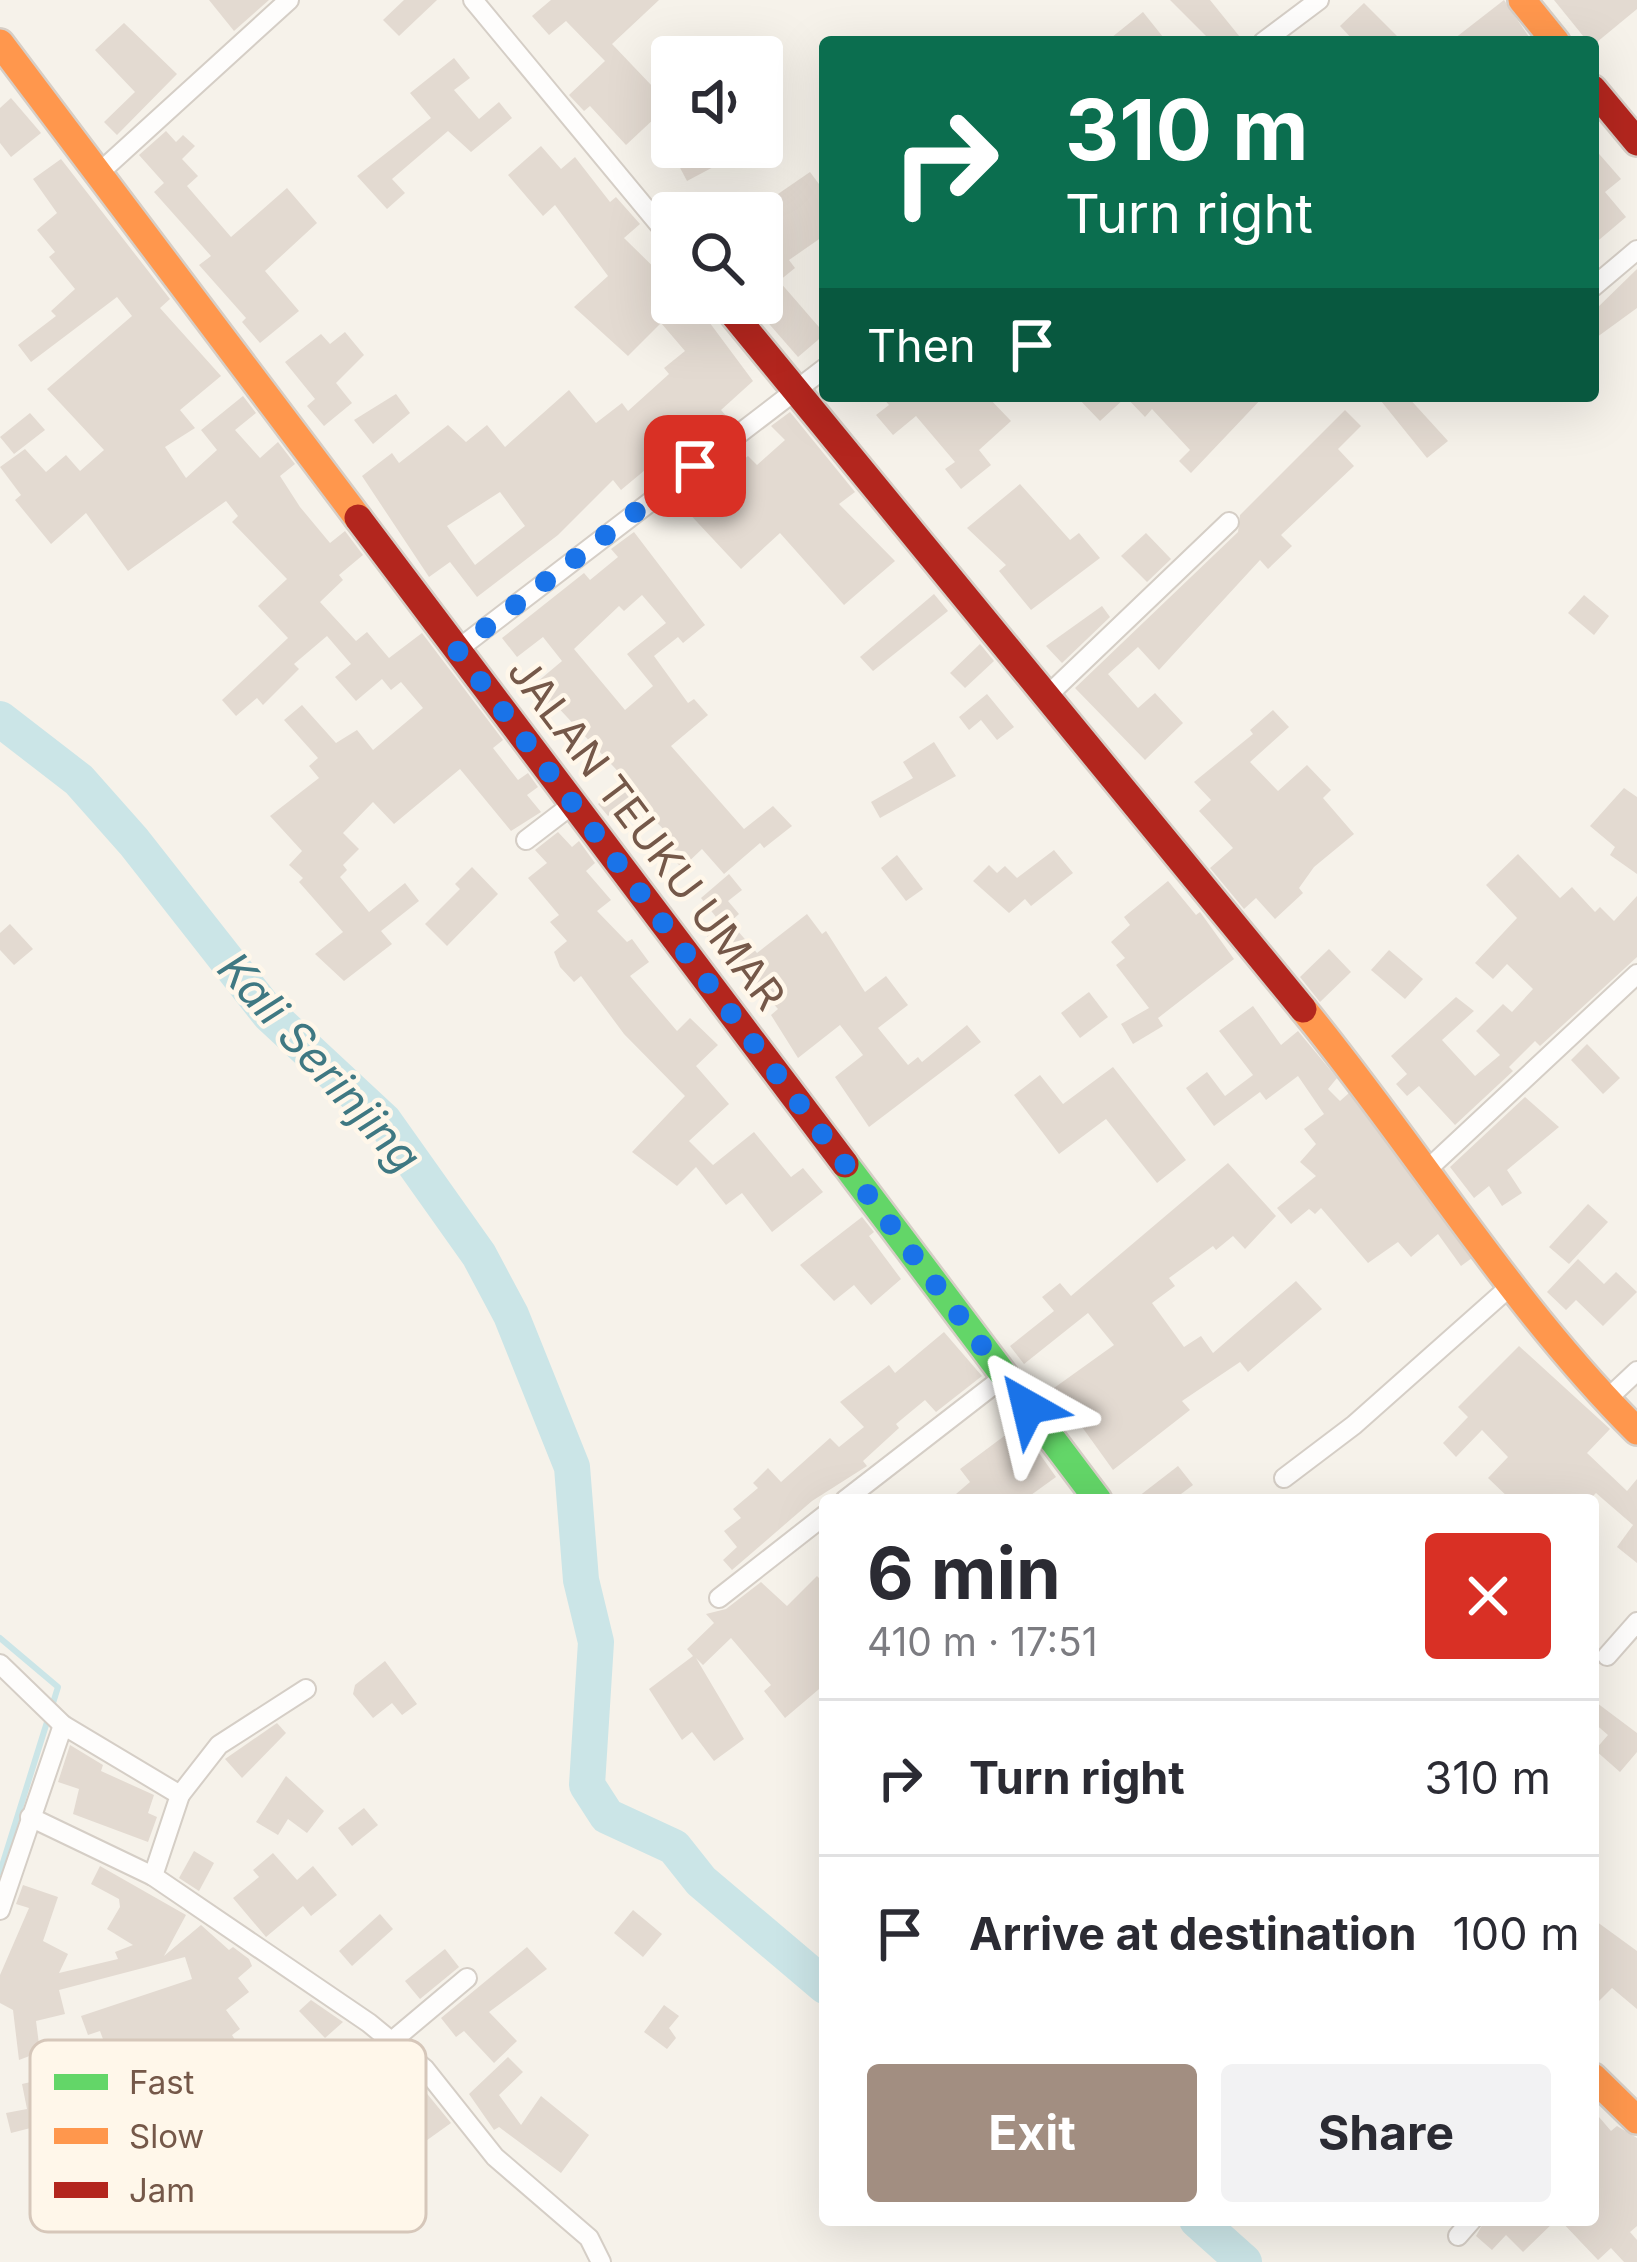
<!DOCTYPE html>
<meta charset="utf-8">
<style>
:root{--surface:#fff;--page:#f2f2f3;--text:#2b2b33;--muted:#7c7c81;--line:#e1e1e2;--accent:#a28e81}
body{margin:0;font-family:Inter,sans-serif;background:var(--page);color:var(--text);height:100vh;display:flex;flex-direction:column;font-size:45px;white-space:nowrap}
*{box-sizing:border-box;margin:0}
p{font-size:39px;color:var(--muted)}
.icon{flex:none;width:66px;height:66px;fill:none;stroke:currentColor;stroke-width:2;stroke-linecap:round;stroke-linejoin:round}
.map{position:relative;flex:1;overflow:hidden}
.panel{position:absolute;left:819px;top:1494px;width:780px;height:732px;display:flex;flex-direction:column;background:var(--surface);border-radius:12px;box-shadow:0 12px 48px #0002}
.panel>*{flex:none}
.top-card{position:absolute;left:819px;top:36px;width:780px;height:366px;border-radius:12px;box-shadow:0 12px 48px #0002;background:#0b6e4f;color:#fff;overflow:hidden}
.controls{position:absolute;left:651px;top:36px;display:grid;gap:24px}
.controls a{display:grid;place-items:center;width:132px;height:132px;border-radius:12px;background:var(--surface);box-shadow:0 12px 48px #0002;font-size:60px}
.pin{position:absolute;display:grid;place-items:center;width:102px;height:102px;color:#fff;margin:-51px;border-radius:24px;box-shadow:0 6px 18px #0006}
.me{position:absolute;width:132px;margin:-66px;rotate:323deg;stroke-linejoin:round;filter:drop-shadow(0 0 9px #0008)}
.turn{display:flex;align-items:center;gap:42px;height:252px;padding:0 48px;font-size:54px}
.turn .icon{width:156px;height:156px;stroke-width:2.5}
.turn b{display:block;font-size:84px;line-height:102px}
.then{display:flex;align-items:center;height:114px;padding:0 48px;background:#0003;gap:24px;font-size:45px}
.round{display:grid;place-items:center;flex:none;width:126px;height:126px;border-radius:12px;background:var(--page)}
.head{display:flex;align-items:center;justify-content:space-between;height:204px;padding:0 48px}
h1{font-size:72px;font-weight:700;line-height:90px}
.action{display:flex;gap:24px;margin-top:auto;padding:24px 48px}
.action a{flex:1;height:138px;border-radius:12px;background:var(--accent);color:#fff;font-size:48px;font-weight:700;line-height:138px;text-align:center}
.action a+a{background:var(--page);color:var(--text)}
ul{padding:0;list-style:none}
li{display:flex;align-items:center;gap:36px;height:156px;padding:0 48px;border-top:3px solid var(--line)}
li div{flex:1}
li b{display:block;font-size:45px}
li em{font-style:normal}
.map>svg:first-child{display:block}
</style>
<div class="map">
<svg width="1637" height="2262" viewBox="0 0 1637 2262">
<rect width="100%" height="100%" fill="#f6f2ea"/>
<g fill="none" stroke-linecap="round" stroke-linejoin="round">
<path stroke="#cbe5e7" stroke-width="6" d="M0 1638 58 1687 0 1872"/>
<g stroke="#cbe5e7" stroke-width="36">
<path d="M0 719 79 780 134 842 269 1014 384 1121 479 1255 511 1315 572 1467 581 1580 596 1642 587 1785 607 1816 674 1847 701 1881 825 1986"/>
<path d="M1197 2220 1244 2262"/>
</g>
</g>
<g fill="#e3dad1" fill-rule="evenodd">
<path d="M209 0H269L234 31Z"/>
<path d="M404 0H437L399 36 383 20Z"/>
<path d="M551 0H659L612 44 653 87 672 74V102L626 145 590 106 584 111 569 95 605 61 566 21 549 35 532 16Z"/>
<path d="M1170 0H1210L1244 42H1212Z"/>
<path d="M1504 0 1529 37 1522 42H1450Z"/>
<path d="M1554 0H1637V9L1597 42H1588Z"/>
<path d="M1364 3 1403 42H1355L1340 26Z"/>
<path d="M1143 12 1167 42H1106L1132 21Z"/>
<path d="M124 23 177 74 117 135 104 122 135 92 95 50Z"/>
<path d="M454 58 470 78 454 90 479 119 499 102 512 118 471 152 448 131 392 179 405 193 387 209 357 176 431 118 410 93Z"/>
<path d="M11 98 41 133 11 157 0 143V108Z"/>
<path d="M166 131 176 142 183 135 195 146 182 159 198 176 187 186 231 237 287 188 317 223 265 271 299 311 260 343 242 322 246 318 199 265 211 256 154 192 164 183 139 155Z"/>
<path d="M541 146 561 169 575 157 610 202 616 197 640 224 624 238 672 285V303H695L753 381 721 410 728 418 716 428 695 442 687 434 659 458 663 462 649 475 645 470 621 490 613 480 558 535 477 597 450 562 429 577 362 476 392 453 399 463 448 425 466 442 487 425 505 447 569 390 596 423 622 403 628 411 669 374 664 368 685 351 661 323 628 356 574 307 608 276 555 205 543 216 508 175ZM500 492 525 526 475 565 447 526Z"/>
<path d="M705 147H751L687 181 677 162Z"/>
<path d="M1593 147 1621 179 1605 192 1626 217 1593 245Z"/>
<path d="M61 159 170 299 160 308 221 376 180 410 195 428 165 447 186 478 217 450 201 430 243 396 256 413 235 430 260 458 278 442 295 464 280 476 300 507 330 543 345 531 363 555 339 575 343 580 320 602 356 641 367 632 389 658 422 633 503 740 493 748 518 780 528 773 538 787 527 795 541 812 511 831 460 769 394 824 373 802 343 833 359 849 343 865 347 870 340 877 369 912 405 883 419 901 381 931 392 944 344 981 315 954 343 932 299 882 303 878 289 865 302 851 270 816 319 778 309 766 318 758 284 720 302 705 336 743 357 730 373 750 423 708 401 682 391 690 382 679 356 701 335 677 351 664 327 636 294 664 299 669 263 705 257 698 236 716 222 700 288 638 258 606 287 579 232 522 238 516 226 501 128 571 86 513 51 544 15 500 21 495 0 467 25 449 46 472 66 455 80 471 104 450 47 389 132 316 117 297 31 362 18 345 56 316 51 311 75 289 49 257 55 252 37 230 57 213 33 179Z"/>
<path d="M810 172 825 192V235L789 260 795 268 779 281 825 334 798 357 751 303H762V205Z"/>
<path d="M1637 269V308L1593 340V312Z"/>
<path d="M345 332 364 355 336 383 352 403 324 426 307 406 315 399 285 362 321 334 330 344Z"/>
<path d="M396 394 410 413 373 444 354 420Z"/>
<path d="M881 396H987L1011 421 979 450 991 465 961 489 945 469 955 462 916 416 893 435 876 415 889 405Z"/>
<path d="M1076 396H1264L1191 473 1179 461 1190 450 1152 409 1145 417 1126 397 1100 421Z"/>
<path d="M1377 396H1407L1448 441 1427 458Z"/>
<path d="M1345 410 1361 426 1338 449 1354 466 1281 535 1292 546 1268 569 1260 560 1159 670 1138 647 1108 674 1138 708 1155 693 1183 723 1145 760 1075 688 1238 532 1240 515Z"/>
<path d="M790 412 855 492 839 504 895 561 844 605 780 533 741 569 684 508 748 456 757 465 785 440 771 426Z"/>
<path d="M30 413 45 430 14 454 0 437Z"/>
<path d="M1020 484 1070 540 1079 533 1100 558 1031 610 999 571 1006 565 967 528Z"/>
<path d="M634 532 705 625 683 643 678 637 654 656 688 703 694 699 708 715 671 746 744 829 773 806 792 826 764 848 760 843 724 874 702 849 682 868 662 848 672 838 632 797 608 816 598 804 627 781 551 700 545 706 530 688 562 661 543 637 517 657 502 638 584 573 590 580 618 557 611 549ZM642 595 666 623 627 654 653 686 625 710 574 649 619 606 624 611Z"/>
<path d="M1146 533 1171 559 1147 582 1121 556Z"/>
<path d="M934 594 948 611 873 671 860 657Z"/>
<path d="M1584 595 1609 616 1594 635 1568 613Z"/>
<path d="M1102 606 1110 617 1062 663 1046 646Z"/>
<path d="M980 644 994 661 965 688 950 673Z"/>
<path d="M987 694 1014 727 997 740 981 720 969 730 959 717Z"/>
<path d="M1273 710 1289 727 1250 762 1278 791 1307 765 1331 790 1323 798 1354 834 1314 867 1299 888 1303 893 1275 919 1256 898 1244 909 1210 868 1233 848 1199 811 1211 800 1194 782 1253 734 1250 730Z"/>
<path d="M934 742 956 776 880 818 871 802 913 778 903 762Z"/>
<path d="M1624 788 1637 797V874L1610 855 1615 847 1590 826Z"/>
<path d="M558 832 572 847 579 841 595 863 586 871 611 900 597 911 627 942 632 939 649 962 630 976 677 1031 690 1018 718 1045 696 1066 729 1104 689 1141 713 1165 754 1132 791 1177 803 1168 823 1192 772 1232 742 1193 726 1205 696 1167 677 1186 632 1152 685 1096 624 1034 581 976 574 982 560 967 554 952 567 941 550 922 559 915 528 878 547 863 535 850Z"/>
<path d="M1054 850 1073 873 1031 906 1025 899 1009 913 973 881 989 865 997 873 1005 866 1017 878Z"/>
<path d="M1518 854 1560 898 1572 887 1595 912 1600 907 1614 921 1637 896V957L1540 1046 1535 1041 1509 1067 1513 1071 1455 1125 1419 1086 1407 1096 1396 1084 1407 1074 1391 1056 1456 997 1474 1011 1442 1040 1475 1076 1500 1055 1476 1031 1503 1004 1512 1012 1533 989 1507 964 1493 979 1475 963 1517 918 1486 885Z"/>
<path d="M897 855 923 889 906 901 881 868Z"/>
<path d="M472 867 498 894 447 946 425 924 460 889 455 884Z"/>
<path d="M729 874 742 890 728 901 739 914 730 922 757 953 807 914 822 934 826 931 865 992 886 976 908 1005 878 1028 908 1065 918 1057 922 1062 967 1025 981 1042 869 1127 835 1077 863 1055 840 1025 798 1058 771 1015 778 1009 757 985 752 989 701 929 716 917 701 898Z"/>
<path d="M1168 881 1196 915 1200 912 1234 959 1158 1018 1163 1026 1133 1044 1121 1024 1149 1008 1116 965 1125 958 1111 942 1130 925 1124 917Z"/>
<path d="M10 924 33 949 14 965 0 950V933Z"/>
<path d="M1329 949 1351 972 1320 1002 1300 977Z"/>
<path d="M1389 950 1423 979 1405 999 1371 970Z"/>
<path d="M1089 992 1108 1017 1080 1038 1061 1013Z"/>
<path d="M1253 1006 1281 1045 1298 1031 1337 1078 1328 1089 1340 1101 1349 1093 1472 1258 1461 1266 1438 1234 1411 1257 1398 1242 1368 1263 1321 1208 1315 1214 1309 1209 1291 1224 1277 1208 1316 1176 1300 1162 1316 1144 1304 1129 1324 1114 1298 1076 1266 1100 1260 1092 1214 1126 1186 1088 1207 1072 1225 1096 1253 1075 1219 1031Z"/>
<path d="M1587 1044 1620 1078 1603 1094 1571 1060Z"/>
<path d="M1113 1067 1186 1160 1157 1183 1106 1119 1059 1154 1014 1095 1040 1075 1063 1104Z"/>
<path d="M1525 1097 1559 1127 1507 1170 1522 1193 1502 1206 1489 1186 1474 1198 1450 1167Z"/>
<path d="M1228 1163 1276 1216 1245 1249 1233 1236 1216 1250 1213 1246 1169 1278 1175 1286 1152 1303 1184 1347 1201 1336 1213 1353 1296 1281 1322 1309 1248 1372 1240 1362 1182 1401 1190 1410 1113 1470 1054 1388 1114 1345 1088 1313 1024 1364 1010 1346 1054 1311 1042 1297 1060 1283 1071 1296Z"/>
<path d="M1588 1204 1608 1222 1569 1264 1549 1247Z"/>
<path d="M862 1217 874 1232 869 1236 901 1279 871 1305 854 1285 834 1301 800 1265Z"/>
<path d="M1578 1259 1604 1284 1616 1272 1637 1292 1603 1326 1576 1300 1566 1310 1547 1292Z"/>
<path d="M944 1332 982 1376 936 1412 925 1400 896 1424 899 1428 863 1461 867 1466 812 1501 732 1570 723 1560 737 1547 724 1531 741 1518 733 1509 758 1488 753 1483 768 1468 781 1482 830 1438 839 1447 864 1427 840 1402 889 1365 895 1373Z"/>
<path d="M1519 1346 1610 1429 1587 1453 1627 1491 1637 1479V1563L1617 1547 1633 1525 1596 1493 1589 1500H1511L1488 1478 1508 1457 1482 1430 1456 1457 1443 1443 1468 1417 1458 1407Z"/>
<path d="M1019 1425 1056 1477 1024 1500H949L970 1482 960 1469Z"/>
<path d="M1178 1466 1193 1485 1173 1500H1134Z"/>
<path d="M817 1576 825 1584V1684L785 1718 764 1691 771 1685 731 1638 703 1665 696 1658 744 1739 714 1761 692 1732 682 1740 649 1689 693 1656 687 1649 714 1623 706 1614 726 1609 761 1582 787 1606Z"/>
<path d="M385 1661 417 1704 402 1715 392 1703 373 1718 353 1694 355 1685Z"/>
<path d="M1593 1700 1637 1733V1752L1620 1772 1595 1750 1608 1735 1593 1722Z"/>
<path d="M277 1723 286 1733 242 1778 225 1759Z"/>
<path d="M70 1745 103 1765 101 1771 154 1795 148 1813 157 1817 148 1842 73 1814 79 1789 58 1782Z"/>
<path d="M286 1776 324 1811 307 1833 288 1819 278 1835 256 1822Z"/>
<path d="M364 1808 378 1825 352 1846 338 1828Z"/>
<path d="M194 1851 214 1863 199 1891 179 1878Z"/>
<path d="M273 1853 297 1880 313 1866 337 1895 311 1916 303 1906 266 1937 233 1898 259 1877 253 1870Z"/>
<path d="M100 1866 186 1915 164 1956 201 1925 229 1950 233 1947 249 1959 252 1966 238 1978 249 1992 226 2010 240 2029 232 2035 243 2053 224 2066 237 2082 221 2094 200 2068 164 2095 133 2050 110 2058 100 2031 88 2035 81 2016 192 1979 185 1957 59 1990 65 2014 36 2021 40 2052 19 2060 13 2010 0 2003V1975L29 1908 16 1904 23 1885 58 1897 43 1941 68 1954 59 1973 118 1959 115 1952 133 1945 107 1929 120 1907 119 1899 91 1884Z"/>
<path d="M633 1910 662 1934 643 1957 614 1933Z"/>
<path d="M380 1914 393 1929 352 1966 339 1951Z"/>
<path d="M1593 1919 1637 1951V2009L1612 1988 1593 2007Z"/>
<path d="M527 1947 547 1969 489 2012 517 2041 494 2063 464 2031 456 2037 441 2018Z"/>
<path d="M445 1949 459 1967 420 1999 405 1981Z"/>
<path d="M311 2000 343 2022 325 2038 299 2011Z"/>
<path d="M664 2005 679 2016 669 2028 676 2038 667 2049 644 2032Z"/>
<path d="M376 2046 415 2079 451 2123 367 2183 354 2166 375 2147 339 2095 363 2075 355 2067Z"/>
<path d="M508 2057 523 2072 499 2095 521 2125 541 2096 589 2135 561 2173 499 2127 494 2130 469 2094Z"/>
<path d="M44 2079 62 2120 11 2133 6 2113 27 2109 22 2084Z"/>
<path d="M1593 2110 1611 2131 1617 2126 1637 2138V2226L1630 2232 1637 2240V2262H1624L1611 2248 1598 2260 1560 2220H1593Z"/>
<path d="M1485 2220H1556L1523 2252 1506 2235 1492 2250 1476 2236Z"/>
</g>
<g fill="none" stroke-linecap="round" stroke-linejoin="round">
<g stroke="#d5cec6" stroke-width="22">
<g id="street">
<path d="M473 0 672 240"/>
<path d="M1263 42 1319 0"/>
<path d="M99 173 289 0"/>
<path d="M1593 287 1637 250"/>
<path d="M457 650 825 368"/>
<path d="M1048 695 1229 522"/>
<path d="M526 840 573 804"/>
<path d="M1430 1167 1637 974"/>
<path d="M1605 1401 1637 1371"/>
<path d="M1284 1478 1354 1425 1514 1283"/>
<path d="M845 1500 1005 1376"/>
<path d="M719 1598 825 1515"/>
<path d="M1607 1656 1637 1622"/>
<path d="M0 1664 63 1725 180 1795 153 1876"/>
<path d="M180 1795 219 1745 306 1689"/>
<path d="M30 1817 153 1876 369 2023 425 2069 495 2157 589 2238 601 2262"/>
<path d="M0 1910 63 1725"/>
<path d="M392 2041 467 1978"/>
<path d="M1458 2236 1472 2220"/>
</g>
</g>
<g stroke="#d6cec6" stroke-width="32">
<path id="fast" d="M845 1164 1098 1500"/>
</g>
<g stroke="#d6cec6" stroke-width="32">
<g id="slow">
<path d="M1522 0 1556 42"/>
<path d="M0 43 358 518"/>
<path d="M1303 1009C1416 1147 1511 1305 1637 1431"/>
<path d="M1593 2077 1637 2120"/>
</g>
</g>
<g stroke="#d6cec6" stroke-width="32">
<g id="jam">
<path d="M1593 89 1637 142"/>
<path d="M724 303 1303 1009"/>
<path d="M358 518 845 1164"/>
</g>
</g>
<use href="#street" stroke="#fefdfc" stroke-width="18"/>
<use href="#fast" stroke="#63d668" stroke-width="27"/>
<use href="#slow" stroke="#ff974d" stroke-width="27"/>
<use href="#jam" stroke="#b3261e" stroke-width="27"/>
</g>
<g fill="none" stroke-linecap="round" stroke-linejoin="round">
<path stroke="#1a73e8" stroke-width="21" stroke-dasharray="0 37.8" d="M695 466 457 650 1028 1407"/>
</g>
<g text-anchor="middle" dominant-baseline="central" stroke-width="9" stroke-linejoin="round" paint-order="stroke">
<g font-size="42" fill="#755849" stroke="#fff7ea">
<text transform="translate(647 833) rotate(53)">JALAN TEUKU UMAR</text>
</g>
<g font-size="45" font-style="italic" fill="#3f7882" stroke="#fff7ea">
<text transform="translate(320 1062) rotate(48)">Kali Serinjing</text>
</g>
</g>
<rect x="30" y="2040" width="396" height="192" rx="18" fill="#fff7ea" stroke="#d6c7ba" stroke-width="3"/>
<rect x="54" y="2074" width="54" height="16" fill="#63d668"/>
<rect x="54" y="2128" width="54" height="16" fill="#ff974d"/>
<rect x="54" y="2182" width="54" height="16" fill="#b3261e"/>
<g font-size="33" fill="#755849">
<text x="129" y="2094">Fast</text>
<text x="129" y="2148">Slow</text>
<text x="129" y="2202">Jam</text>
</g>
</svg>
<div class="controls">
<a><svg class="icon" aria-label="sound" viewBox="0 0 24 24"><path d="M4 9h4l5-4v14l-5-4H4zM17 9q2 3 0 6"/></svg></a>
<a><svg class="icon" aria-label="search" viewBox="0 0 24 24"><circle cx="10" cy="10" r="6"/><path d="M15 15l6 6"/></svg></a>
</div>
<div class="pin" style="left:695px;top:466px;background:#d93025"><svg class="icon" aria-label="arrive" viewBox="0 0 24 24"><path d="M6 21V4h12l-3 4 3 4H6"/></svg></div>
<svg class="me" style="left:1028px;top:1407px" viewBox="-20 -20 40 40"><path d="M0-17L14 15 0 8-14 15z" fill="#1a73e8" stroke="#fff" stroke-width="4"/></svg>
<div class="top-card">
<div class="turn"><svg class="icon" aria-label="right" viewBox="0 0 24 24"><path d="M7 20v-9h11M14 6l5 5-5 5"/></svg><div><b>310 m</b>Turn right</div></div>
<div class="then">Then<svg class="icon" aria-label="arrive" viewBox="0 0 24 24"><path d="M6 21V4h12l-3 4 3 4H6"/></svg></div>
</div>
<section class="panel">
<div class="head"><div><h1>6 min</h1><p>410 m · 17:51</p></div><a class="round" style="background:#d93025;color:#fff"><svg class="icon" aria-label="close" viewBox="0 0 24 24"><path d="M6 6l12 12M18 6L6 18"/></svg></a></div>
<ul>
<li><svg class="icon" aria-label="right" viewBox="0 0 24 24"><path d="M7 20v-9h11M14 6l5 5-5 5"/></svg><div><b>Turn right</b></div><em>310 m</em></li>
<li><svg class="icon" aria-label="arrive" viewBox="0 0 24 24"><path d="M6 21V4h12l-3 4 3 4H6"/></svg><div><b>Arrive at destination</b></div><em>100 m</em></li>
</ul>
<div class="action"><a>Exit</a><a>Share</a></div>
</section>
</div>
